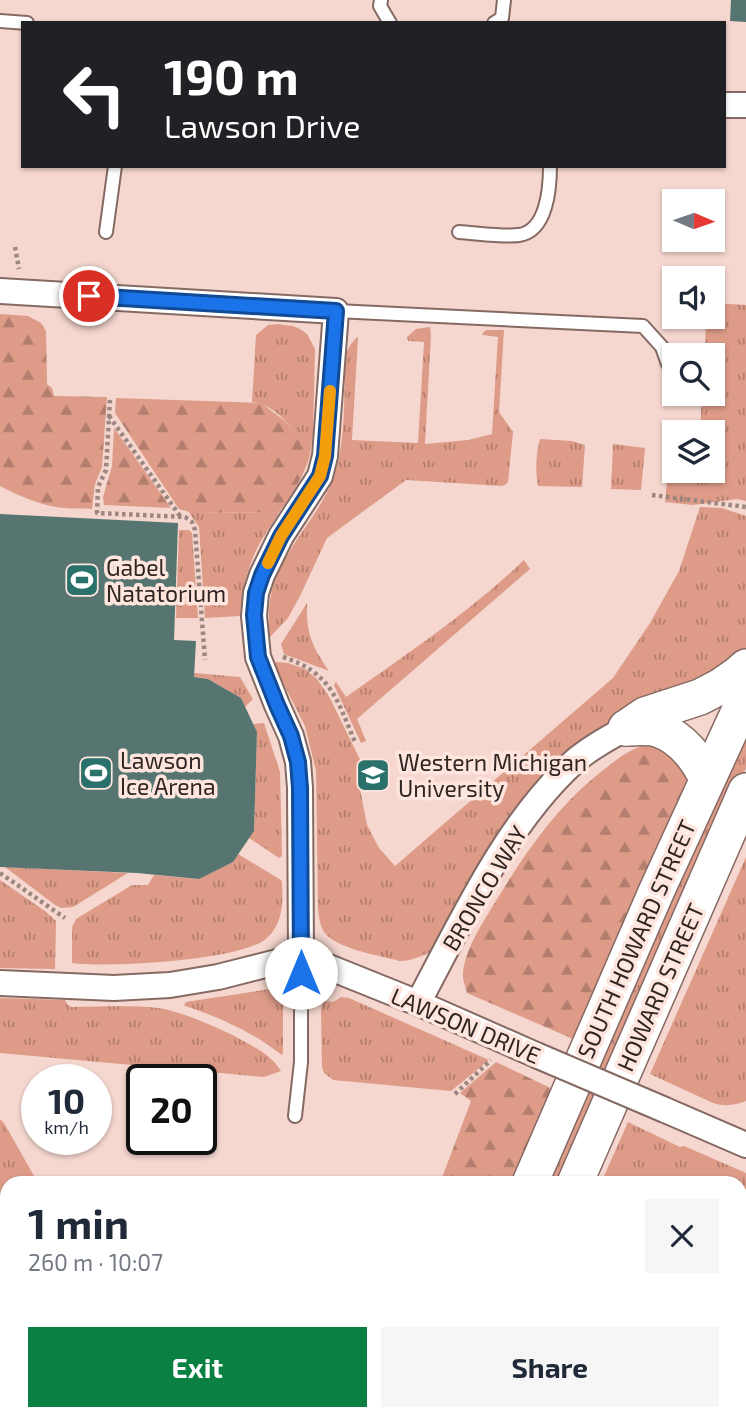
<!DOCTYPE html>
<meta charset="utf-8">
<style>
:root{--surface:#fff;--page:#f6f6f7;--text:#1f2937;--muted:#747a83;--accent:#0b8043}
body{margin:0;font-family:"Exo 2",sans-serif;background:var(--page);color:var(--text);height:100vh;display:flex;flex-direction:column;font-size:26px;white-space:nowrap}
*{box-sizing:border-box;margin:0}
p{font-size:23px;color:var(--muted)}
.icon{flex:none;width:38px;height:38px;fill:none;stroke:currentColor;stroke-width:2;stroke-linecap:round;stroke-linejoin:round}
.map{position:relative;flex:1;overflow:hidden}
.side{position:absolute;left:0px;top:1176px;width:747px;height:245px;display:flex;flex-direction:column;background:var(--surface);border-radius:21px 21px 0 0;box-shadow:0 2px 5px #0004}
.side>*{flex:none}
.top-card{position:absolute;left:21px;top:21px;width:705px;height:147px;border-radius:0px;box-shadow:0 2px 5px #0004;background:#202124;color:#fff;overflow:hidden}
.needle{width:46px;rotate:92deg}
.fabs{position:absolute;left:662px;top:189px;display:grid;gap:14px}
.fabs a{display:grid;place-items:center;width:63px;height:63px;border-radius:0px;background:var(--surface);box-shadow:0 2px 5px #0004;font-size:35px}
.speed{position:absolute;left:21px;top:1064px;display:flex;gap:14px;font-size:35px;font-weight:700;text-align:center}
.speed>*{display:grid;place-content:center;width:91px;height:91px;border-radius:50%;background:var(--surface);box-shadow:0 2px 5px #0004;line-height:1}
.speed small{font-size:18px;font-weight:400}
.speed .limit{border:4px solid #111;border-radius:10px;background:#fff;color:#111}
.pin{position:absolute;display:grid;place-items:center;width:60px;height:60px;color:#fff;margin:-30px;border:4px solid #fff;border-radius:50%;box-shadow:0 2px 7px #0007}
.me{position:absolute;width:77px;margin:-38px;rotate:0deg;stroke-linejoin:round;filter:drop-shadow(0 0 5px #0008)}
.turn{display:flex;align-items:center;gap:24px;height:147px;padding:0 28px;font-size:32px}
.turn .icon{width:91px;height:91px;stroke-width:2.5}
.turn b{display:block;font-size:49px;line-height:60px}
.round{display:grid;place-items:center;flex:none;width:74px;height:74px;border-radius:0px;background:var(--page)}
.headline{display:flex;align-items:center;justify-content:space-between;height:119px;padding:0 28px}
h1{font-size:42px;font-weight:700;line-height:52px}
.button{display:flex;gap:14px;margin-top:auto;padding:14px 28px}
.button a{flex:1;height:80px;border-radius:0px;background:var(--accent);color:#fff;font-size:28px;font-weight:700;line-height:80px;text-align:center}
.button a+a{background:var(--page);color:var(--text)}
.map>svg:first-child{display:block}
</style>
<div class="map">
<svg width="746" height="1421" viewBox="0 0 746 1421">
<defs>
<pattern id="grass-tufts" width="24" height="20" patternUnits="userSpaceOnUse" patternTransform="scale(1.75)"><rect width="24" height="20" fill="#dd9b88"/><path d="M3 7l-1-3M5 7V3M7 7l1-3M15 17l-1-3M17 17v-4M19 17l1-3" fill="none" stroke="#b47e6f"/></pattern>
<pattern id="forest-firs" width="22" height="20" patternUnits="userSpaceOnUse" patternTransform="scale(1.75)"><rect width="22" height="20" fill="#dd9b88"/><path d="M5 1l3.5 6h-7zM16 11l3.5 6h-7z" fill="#b47e6f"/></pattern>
</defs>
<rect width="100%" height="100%" fill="#f5d7cf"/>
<g fill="url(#grass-tufts)">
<path d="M712 303 746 305V501L737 499 693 505 665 502 670 450H674V471H712V432H700L702 394H712V355H705L706 317H712Z"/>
<path d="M278 324 293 326 300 329 307 334 315 349 313 434 310 455C299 435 276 403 252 402L256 335 268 325Z"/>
<path d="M430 327 431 335 425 444 468 440 492 434 498 337 483 335 482 334 486 330H504L499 412 513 432 508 482 505 485 502 486 406 480 327 538 300 596 288 618 269 638C269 624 268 609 271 595 280 550 319 519 334 476 347 438 343 394 346 353L351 344 357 337 358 338 352 440 418 443 424 342 408 341 407 337 416 329Z"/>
<path d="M540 439 572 441 585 445 582 487 538 486C535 471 536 454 540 439Z"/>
<path d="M613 444 645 448 641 490 611 489Z"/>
<path d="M700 507 722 508 746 516V655L600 733 437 949C424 955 413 961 399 961 379 955 336 949 324 932 320 926 319 917 318 910L316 771 305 726 279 675 275 662 288 663 305 669 317 679 330 698 365 770 360 789 367 825 379 848 395 866 613 678 650 623 679 571Z"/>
<path d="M188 511 193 513 279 512C275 519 271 525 267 531 250 557 242 586 240 616L205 618 199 527Z"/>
<path d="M179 530H189L192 533 198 618H176Z"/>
<path d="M524 560 530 569 357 719 366 741 361 743 334 685 336 682 346 697C407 654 470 612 524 560Z"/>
<path d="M307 603C306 634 312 646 329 671L284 654 281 644Z"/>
<path d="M194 673 240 677 253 699 245 707 241 698 208 679 194 677Z"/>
<path d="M264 723 280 772 282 856 279 858 249 838 254 830 257 733 253 724Z"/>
<path d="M746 733V768L561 1183H546Z"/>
<path d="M238 854 281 880 282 883C283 903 283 923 267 938 242 961 107 968 72 963V927L76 919 132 885H148L154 875 198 879 233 862Z"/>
<path d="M746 857V1101C735 1105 725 1107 713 1103L650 1074Z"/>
<path d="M5 867 128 873 73 907 61 908 55 905Z"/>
<path d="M0 880 45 911 56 921 55 969 0 968Z"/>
<path d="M270 989 279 992 283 999V1052L282 1055C277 1052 273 1048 268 1045 247 1030 209 1013 185 1006L184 1005 186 1002Z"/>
<path d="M341 997 349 998 489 1060 451 1091 333 1080 324 1073 322 1067 321 1009 323 1001 333 1002Z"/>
<path d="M0 998 65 1000 67 1004 71 1007C100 1007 130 1005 158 1008 184 1011 252 1041 271 1059 275 1062 278 1067 281 1071L264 1077 0 1053Z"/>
<path d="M0 1119 4 1123 38 1183H7V1388L0 1378Z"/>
<path d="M628 1122 680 1147 684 1146 746 1173V1193H740V1183H601Z"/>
<path d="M26 1414H214L215 1421H31Z"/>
<path d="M499 1414H598L594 1421H496Z"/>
</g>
<g fill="url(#forest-firs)">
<path d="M0 314 28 316 41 323 46 331 47 384 52 388 54 396 107 397 102 467 95 484 92 509C83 508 73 509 64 508 42 506 19 496 0 486Z"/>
<path d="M116 398 261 403 285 421 299 435 310 455C304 476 292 495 279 512L193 513 179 509 115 413Z"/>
<path d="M114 428 171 508 104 505 103 497 112 466Z"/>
<path d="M642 746 657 747 680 761 691 778 580 1042 467 993C465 986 462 979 463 972 466 948 482 924 494 904 526 852 557 805 606 768 617 759 629 750 642 746Z"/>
<path d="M496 1062 559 1092 518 1183H440L471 1101 460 1093Z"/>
<path d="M214 1414H415L412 1421H215Z"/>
</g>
<g fill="#567570">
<path d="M731 0H746V22L730 21Z"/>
<path d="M0 514 178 523 174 640 196 641 194 677 208 679 241 698 257 732 254 831 233 862 199 879 137 873 0 867Z"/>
</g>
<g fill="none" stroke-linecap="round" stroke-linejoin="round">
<g stroke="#856a63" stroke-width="16">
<g id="lane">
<path d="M381 0 380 6 390 23"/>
<path d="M0 21 27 23"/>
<path d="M494 23 502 18 504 0"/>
<path d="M106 232 115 166"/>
<path d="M459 232C476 233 503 237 519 235 547 231 550 188 550 166"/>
<path d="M336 311 643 326 662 347 668 364"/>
<path d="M295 1116 301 1062V956"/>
</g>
</g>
<g stroke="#856a63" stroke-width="28">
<g id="street">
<path d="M724 105H746"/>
<path d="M0 291 336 311 325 456 320 476 281 536 262 575 256 593 254 616 258 657 277 705 291 736 298 762 300 788 301 956"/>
<path d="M0 983 114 988 170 985 218 977 301 956 418 1003 536 1055"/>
<path d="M418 1003C462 921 506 823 576 760 591 747 609 738 626 728"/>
<path d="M665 1110 746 1145"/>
</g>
</g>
<g stroke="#856a63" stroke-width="38">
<g id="secondary">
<path d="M626 728 645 715 700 697 721 686 737 675 746 667"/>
<path d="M626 728C637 728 649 726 660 730 682 738 698 759 707 779"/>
<path d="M530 1183 657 890 746 696"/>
<path d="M575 1183 746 791"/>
<path d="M427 1421 430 1414"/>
<path d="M471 1421 474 1414"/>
</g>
</g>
<g stroke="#9b8680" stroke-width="4.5" stroke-dasharray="3.5 3.5" stroke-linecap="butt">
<path d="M15 247 19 269"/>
<path d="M110 400 106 470 98 487 97 513 185 517 192 522 195 530 205 660"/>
<path d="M109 416 180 516"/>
<path d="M652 495 746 507"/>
<path d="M283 657C332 673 337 700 355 742"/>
<path d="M0 873 65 918"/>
<path d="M455 1094 491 1060"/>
</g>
<use href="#lane" stroke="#fff" stroke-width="12"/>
<use href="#street" stroke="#fff" stroke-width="24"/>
<use href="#secondary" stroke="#fff" stroke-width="35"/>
<g stroke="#856a63" stroke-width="28" stroke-linecap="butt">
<path id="street-bridge" d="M536 1055 665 1110"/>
</g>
<use href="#street-bridge" stroke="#fff" stroke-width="24"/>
</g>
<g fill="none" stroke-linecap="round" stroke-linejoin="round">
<g stroke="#114b97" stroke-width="18">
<path id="route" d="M89 296 336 311 325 456 320 476 281 536 262 575 256 593 254 615 258 657 277 705 291 736 298 762 300 788 301 973"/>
</g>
<use href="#route" stroke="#1a73e8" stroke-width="12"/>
<path stroke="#f59e0b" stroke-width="12" d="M268 563 281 536 320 476 325 456 330 391"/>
</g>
<defs>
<g id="stadium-square" transform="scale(1.75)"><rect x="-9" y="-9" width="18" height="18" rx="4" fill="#29716a" stroke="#fee6df"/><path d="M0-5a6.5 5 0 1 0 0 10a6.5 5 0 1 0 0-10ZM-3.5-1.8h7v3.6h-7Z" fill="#fff"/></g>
<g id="university-square" transform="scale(1.75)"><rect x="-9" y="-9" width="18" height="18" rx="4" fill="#29716a" stroke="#fee6df"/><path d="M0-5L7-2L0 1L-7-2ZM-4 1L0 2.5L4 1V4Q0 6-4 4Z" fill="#fff"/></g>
</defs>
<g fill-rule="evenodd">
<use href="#stadium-square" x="82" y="580"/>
<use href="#stadium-square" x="96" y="773"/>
<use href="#university-square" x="373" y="775"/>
</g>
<g text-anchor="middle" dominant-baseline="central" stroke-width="7" stroke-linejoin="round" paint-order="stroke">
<g font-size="23" fill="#302522" stroke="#fee6df" text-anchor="start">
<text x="106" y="567">Gabel<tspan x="106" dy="26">Natatorium</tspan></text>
<text x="120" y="760">Lawson<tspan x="120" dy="26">Ice Arena</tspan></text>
<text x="398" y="762">Western Michigan<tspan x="398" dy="26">University</tspan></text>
</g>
<g font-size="23" fill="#302522" stroke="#fee6df">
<text transform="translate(484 888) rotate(-59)">BRONCO WAY</text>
<text transform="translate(636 939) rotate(-66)">SOUTH HOWARD STREET</text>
<text transform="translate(660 987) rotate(-66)">HOWARD STREET</text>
<text transform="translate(466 1025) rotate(23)">LAWSON DRIVE</text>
</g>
</g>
</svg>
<div class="fabs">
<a><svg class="needle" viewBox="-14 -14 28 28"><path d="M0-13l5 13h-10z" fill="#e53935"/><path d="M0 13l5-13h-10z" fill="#747a83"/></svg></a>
<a><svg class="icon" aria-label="sound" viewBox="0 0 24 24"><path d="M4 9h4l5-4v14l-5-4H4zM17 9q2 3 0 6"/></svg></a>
<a><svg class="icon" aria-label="search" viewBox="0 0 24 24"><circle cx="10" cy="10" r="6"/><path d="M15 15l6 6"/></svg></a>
<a><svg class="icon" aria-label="layers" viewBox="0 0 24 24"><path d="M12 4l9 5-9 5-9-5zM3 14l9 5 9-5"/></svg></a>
</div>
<div class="speed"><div>10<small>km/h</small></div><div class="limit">20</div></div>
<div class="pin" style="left:89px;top:296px;background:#d93025"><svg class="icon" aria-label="arrive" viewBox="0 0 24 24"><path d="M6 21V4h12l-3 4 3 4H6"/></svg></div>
<svg class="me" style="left:301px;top:973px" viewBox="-20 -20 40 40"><circle r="19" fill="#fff"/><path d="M0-13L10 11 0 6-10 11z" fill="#1a73e8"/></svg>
<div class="top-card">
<div class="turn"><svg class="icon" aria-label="left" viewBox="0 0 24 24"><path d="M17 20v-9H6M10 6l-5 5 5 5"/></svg><div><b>190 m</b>Lawson Drive</div></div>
</div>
<section class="side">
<div class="headline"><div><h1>1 min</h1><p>260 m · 10:07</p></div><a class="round"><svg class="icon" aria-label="close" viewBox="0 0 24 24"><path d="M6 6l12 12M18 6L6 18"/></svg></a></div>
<div class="button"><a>Exit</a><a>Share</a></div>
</section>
</div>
